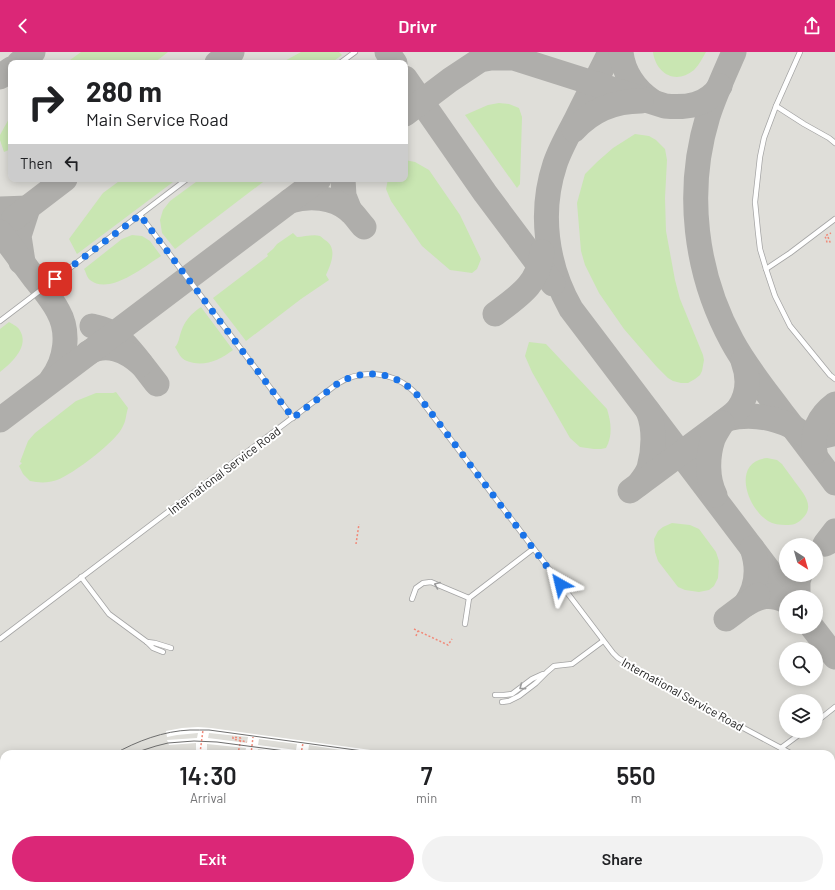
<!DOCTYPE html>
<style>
:root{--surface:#fff;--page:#f2f2f2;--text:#202124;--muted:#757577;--accent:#db2777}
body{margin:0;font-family:Barlow,sans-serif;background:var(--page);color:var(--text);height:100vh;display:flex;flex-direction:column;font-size:15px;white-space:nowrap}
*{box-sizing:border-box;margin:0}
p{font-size:13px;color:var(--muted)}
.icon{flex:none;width:22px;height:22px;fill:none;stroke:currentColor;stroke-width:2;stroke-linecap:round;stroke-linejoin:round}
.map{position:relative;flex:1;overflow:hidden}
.panel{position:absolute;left:0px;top:698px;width:835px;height:140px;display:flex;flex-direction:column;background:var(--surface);border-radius:12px 12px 0 0;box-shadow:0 2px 10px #0003}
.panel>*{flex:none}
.top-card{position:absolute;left:8px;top:8px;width:400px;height:122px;border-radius:8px;box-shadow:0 2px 10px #0003;background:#fff;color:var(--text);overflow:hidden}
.needle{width:26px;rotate:143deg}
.fabs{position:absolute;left:779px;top:486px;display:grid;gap:8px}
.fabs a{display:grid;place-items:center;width:44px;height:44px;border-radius:50%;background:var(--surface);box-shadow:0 2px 10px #0003;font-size:20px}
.pin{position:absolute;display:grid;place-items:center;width:34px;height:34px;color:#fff;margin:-17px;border-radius:8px;box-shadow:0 2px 6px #0006}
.me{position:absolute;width:44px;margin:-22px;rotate:323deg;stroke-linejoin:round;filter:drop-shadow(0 0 3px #0008)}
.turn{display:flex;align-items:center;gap:14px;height:84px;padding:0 12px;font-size:18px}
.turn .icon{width:52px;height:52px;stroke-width:2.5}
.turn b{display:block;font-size:28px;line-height:34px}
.then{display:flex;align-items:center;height:38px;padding:0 12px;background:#0003;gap:8px;font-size:15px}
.eta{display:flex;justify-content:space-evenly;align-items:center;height:68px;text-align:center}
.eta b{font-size:24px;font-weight:600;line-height:28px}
.primary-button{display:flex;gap:8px;margin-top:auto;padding:8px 12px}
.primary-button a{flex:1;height:46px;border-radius:24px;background:var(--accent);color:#fff;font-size:16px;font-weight:600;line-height:46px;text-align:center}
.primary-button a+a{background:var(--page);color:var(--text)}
header{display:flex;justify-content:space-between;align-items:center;height:52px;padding:0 12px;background:var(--accent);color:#fff;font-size:18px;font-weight:600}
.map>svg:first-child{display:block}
</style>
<header><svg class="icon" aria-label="back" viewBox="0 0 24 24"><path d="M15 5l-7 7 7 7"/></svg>Drivr<svg class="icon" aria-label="share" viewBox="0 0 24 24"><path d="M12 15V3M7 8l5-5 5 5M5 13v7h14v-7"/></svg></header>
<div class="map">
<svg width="835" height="838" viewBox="0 0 835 838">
<rect width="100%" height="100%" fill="#f0eee8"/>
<path fill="#dfded9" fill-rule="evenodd" d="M0 0H835V838H0ZM11 11H405V127H11ZM786 493H816V523H786ZM786 545H816V575H786ZM786 597H816V627H786ZM786 649H816V679H786ZM4 702H831V834H4Z"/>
<g fill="#c9e6b2">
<path d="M81 0H168L154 11H66Z"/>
<path d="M301 0H339L342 3 331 11H281Z"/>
<path d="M653 0H706C702 7 699 13 694 18 676 33 656 22 653 0Z"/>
<path d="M499 51 509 52 519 56 522 65 520 132 517 136 465 63 488 53Z"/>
<path d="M11 63V97L4 100 0 88V83Z"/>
<path d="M635 82 649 84 656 88 665 97 667 108 665 146 666 179 675 228 680 247 703 303 704 308 702 319 700 323 695 327 688 331H681L673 329 668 326 656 314 624 277 599 241 585 213 581 199 577 151 585 122 597 110 613 96Z"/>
<path d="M405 108 415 110 429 118 460 163 481 207 477 217 472 221 450 218 422 194 391 149 386 137 388 127H405Z"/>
<path d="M122 127H177L77 202 69 187 103 141Z"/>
<path d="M200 127H267L175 197 162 181 160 168 163 158 170 149Z"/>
<path d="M293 181 297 185C304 185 313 182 320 184 322 185 323 187 325 188 338 196 331 212 326 223L329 228 301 247 246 289 213 246 268 204 267 202 273 197 277 192Z"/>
<path d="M132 183 142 184 150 189 161 204C145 214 109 244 90 228 87 226 86 220 84 217L122 187Z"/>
<path d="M201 255 233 298C221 307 209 313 194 311 190 310 185 309 182 306 179 303 177 298 175 295 179 291 179 285 181 280 185 268 191 262 201 255Z"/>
<path d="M9 270C12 272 17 274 19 277 31 294 11 311 0 320V277Z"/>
<path d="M529 290 546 292 607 357C611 370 613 383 606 396L601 397H594L580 395 570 386 532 320 525 304Z"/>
<path d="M116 340 128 356C126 362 126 369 123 374 118 388 72 423 57 428 49 431 39 431 30 429L23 422 19 414 22 411 20 410 28 389 35 381 76 349 96 341H113Z"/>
<path d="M767 406 777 408 782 412C786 418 791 424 795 430 803 441 816 454 802 467 797 472 793 473 786 473 780 473 773 472 768 469 747 456 731 410 767 406Z"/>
<path d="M672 471 690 473 699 477 716 500 719 509 718 526 714 534 709 538 699 540 685 538 678 535 658 509 655 500 654 487 658 479 663 475Z"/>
<path d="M450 834H510L509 838H454Z"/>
<path d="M607 834H648L655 838H605Z"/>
</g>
<path fill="#fff" fill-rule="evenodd" d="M198 675 211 676 400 702H371L358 700V702H347V699L309 693 308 700 319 702H291L258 697 257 702H245L246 696 207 692V698L233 702H161L178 699H196V691L169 693 167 688 197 686 198 681 177 683 167 685 166 679 182 676ZM209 681 248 685 247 691 208 686ZM259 687 297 692 296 698 258 693Z"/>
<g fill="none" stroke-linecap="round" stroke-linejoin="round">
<g stroke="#afaeab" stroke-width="25">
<path d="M387 0 395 11"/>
<path d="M610 0C599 23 587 45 576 68 568 83 560 97 555 112 539 160 546 213 571 257L789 545"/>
<path d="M621 0C623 20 635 38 652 49"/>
<path d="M734 0C725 21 715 42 708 64 685 139 695 221 732 289 746 315 765 338 782 361 800 384 817 407 835 431"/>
<path d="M19 11 33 0"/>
<path d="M217 11 232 0"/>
<path d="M0 25 11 17"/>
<path d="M405 26 485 141 553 232"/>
<path d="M405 62 450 28 480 8 491 6H514L665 54C686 56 707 54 720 34"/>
<path d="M574 78C592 58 615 49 641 49"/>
<path d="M343 127 344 144 350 159"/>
<path d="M290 149C310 143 333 145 349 158 355 163 359 170 364 175"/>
<path d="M0 157 28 156 19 184 23 210H21"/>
<path d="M14 166 65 127"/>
<path d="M0 180C12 196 23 211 35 227 43 237 52 247 58 259 70 280 66 309 51 328"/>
<path d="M495 262C519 244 539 232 542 200"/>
<path d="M92 274C99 276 106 277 113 282 128 292 145 317 157 332"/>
<path d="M88 301C106 289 127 299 141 312"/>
<path d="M727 367C749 361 771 365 791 374 795 376 798 379 802 381 812 386 824 385 835 381"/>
<path d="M0 368 319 127"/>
<path d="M815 400C811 380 819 364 835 352"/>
<path d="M639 432C643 427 647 422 649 416 654 398 655 376 648 359"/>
<path d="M630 439 727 367C731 364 736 360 739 356 749 341 749 325 743 309"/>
<path d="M715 443C707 427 707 405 713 387 715 382 719 376 722 371"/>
<path d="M835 479 825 492 835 487"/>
<path d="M752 496C759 516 758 535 745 553 759 544 770 541 786 549"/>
<path d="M798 545V529L800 523"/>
<path d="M726 567 758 543"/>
<path d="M812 575 835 605"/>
</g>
<g stroke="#a4a4a4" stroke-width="6">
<g id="service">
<path d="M800 0 776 54 764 86 760 105 755 150 758 180 760 197 766 217 775 244 790 274 812 301 830 323 835 327"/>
<path d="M340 11 355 0"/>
<path d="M776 54 804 72 829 86 835 91"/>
<path d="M140 163 293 366"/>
<path d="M766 217 790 201 835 167"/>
<path d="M0 269 187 127"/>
<path d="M81 525 109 562 147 590 153 596 163 600"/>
<path d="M412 547 416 536 423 531 431 530 469 546"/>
<path d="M465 572 469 546 533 497"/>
<path d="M0 587 337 332C360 317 391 319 411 337 415 340 417 343 420 347L613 601 618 606 693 649 792 702"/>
<path d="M147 590 155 591 171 596"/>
<path d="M495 643H504L512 642 532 627 543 622"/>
<path d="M502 650 509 649 519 644 536 631 547 620 554 614 572 612 603 589"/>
<path d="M816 670 835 655"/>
<path d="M781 696 804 679"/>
<path d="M831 721 835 726"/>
<path d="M111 834 113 838"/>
<path d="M505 834 514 838"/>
<path d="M49 838 57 834"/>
<path d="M575 838 577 834"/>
</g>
</g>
<g stroke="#a4a4a4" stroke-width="10">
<g id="minor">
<path d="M0 815 4 812"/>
<path d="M0 836 4 833"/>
<path d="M515 838 516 834"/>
<path d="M536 838V834"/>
</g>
</g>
<g stroke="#f18978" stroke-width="1.5" stroke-dasharray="2 2" stroke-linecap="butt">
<path d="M828 185 830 190H827L825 184 831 181"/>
<path d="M356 492 359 472"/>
<path d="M414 577 448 593 452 587"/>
<path d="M416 584 418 579"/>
<path d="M180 702 200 701 211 702"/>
<path d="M238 702 241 686"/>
<path d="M251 702 253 685"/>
<path d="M301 702 303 691"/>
<path d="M352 702 353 698"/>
<path d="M120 834 122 838"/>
</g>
<use href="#service" stroke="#fff" stroke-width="4.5"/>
<use href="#minor" stroke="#fff" stroke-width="9"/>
<g stroke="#6e6e6e" stroke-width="1">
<path d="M114 702C137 689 164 679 190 678 196 678 203 678 209 678L385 702"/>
<path d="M131 702 156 694 168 691 194 689 217 690 308 702"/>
<path d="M0 786 4 783"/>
<path d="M659 834 667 838"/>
<path d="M685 834 692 838"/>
</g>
<g stroke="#f18978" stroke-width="1.5" stroke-dasharray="2 2" stroke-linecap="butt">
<path d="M241 686 233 685V687L247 690"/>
<path d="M200 701 203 678"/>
</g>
</g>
<defs><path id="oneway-chevron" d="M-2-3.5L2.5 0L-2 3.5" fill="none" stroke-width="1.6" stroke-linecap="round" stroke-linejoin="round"/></defs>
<g stroke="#9b9b9b">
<use href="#oneway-chevron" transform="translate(437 533) rotate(-159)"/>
<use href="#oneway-chevron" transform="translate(522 635) rotate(143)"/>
</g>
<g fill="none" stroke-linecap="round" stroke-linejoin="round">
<path stroke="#1a73e8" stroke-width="7" stroke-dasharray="0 12.6" d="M55 227 140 163 293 366 337 332C360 317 391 319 411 337 415 340 417 343 420 346L560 532"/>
</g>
<g text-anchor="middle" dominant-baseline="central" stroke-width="4" stroke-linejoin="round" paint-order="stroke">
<g font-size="12" fill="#202020" stroke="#fff">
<text transform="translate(224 418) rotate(-37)">International Service Road</text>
<text transform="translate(683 642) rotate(29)">International Service Road</text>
</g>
</g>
</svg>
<div class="fabs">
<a><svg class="needle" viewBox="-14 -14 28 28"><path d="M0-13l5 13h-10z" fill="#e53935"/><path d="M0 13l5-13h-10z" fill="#757577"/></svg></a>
<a><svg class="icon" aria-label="sound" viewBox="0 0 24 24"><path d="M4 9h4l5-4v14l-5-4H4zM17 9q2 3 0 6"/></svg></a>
<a><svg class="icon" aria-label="search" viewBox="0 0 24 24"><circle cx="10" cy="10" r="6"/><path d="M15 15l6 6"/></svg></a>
<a><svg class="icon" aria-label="layers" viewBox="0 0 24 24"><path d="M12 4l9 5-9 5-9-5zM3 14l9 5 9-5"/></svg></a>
</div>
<div class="pin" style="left:55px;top:227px;background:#d93025"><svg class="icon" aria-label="arrive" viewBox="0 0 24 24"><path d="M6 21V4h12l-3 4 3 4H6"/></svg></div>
<svg class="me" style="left:560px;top:532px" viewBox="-20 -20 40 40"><path d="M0-17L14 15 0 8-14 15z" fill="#1a73e8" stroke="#fff" stroke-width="4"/></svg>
<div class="top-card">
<div class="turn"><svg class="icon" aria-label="right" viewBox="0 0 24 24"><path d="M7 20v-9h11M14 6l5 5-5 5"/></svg><div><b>280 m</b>Main Service Road</div></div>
<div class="then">Then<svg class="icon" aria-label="left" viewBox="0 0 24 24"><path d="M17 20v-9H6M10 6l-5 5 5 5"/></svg></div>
</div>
<section class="panel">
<div class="eta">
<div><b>14:30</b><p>Arrival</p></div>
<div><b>7</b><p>min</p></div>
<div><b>550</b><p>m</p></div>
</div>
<div class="primary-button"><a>Exit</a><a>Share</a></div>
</section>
</div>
